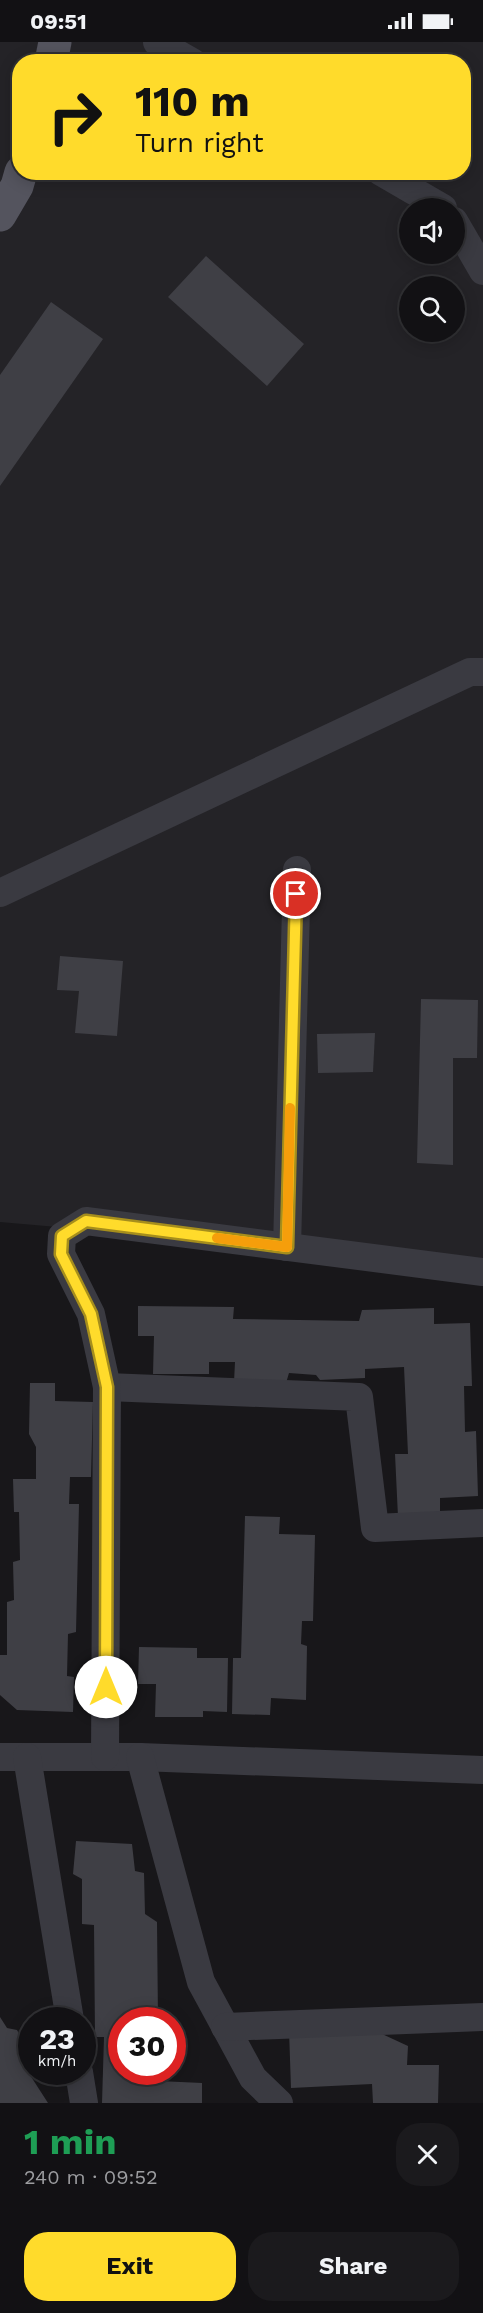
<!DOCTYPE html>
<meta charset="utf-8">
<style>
:root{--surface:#121114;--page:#1b1a1d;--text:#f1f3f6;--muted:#9c9da0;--line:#313134;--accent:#ffdb2b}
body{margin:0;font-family:"Work Sans",sans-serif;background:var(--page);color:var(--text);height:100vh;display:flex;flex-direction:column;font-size:22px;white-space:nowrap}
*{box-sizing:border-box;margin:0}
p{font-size:20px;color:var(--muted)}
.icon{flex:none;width:33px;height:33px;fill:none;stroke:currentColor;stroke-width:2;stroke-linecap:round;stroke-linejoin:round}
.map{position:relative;height:2061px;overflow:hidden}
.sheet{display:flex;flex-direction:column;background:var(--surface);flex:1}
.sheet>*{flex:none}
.banner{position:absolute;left:12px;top:12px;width:459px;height:126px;border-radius:24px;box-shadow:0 3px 15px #0003,0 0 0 2px var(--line);background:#ffdb2b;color:#111;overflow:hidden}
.tools{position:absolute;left:399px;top:156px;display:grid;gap:12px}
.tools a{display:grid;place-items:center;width:66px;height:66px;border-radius:50%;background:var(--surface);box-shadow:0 3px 15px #0003,0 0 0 2px var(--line);font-size:30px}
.speed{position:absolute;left:18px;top:1965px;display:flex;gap:12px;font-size:30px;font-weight:700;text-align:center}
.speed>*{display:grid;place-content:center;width:78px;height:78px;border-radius:50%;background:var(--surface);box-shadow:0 3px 15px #0003,0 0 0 2px var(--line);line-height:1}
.speed small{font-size:15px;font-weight:400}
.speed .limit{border:9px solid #d22;background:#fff;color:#111}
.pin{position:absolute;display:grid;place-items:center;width:51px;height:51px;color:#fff;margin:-26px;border:3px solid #fff;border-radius:50%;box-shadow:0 2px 6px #0007}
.me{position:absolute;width:66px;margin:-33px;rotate:0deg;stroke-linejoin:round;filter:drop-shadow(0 0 4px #0008)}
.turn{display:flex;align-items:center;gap:21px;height:126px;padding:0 24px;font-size:27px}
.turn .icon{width:78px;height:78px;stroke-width:2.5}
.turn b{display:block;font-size:42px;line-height:51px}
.round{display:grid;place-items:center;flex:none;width:63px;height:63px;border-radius:24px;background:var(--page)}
.head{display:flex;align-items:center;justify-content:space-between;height:102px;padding:0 24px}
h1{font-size:36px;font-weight:700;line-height:45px;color:#1e9e55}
.action{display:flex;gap:12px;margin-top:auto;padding:12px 24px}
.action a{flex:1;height:69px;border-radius:24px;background:var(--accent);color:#111;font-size:24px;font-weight:700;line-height:69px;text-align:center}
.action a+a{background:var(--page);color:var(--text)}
.status{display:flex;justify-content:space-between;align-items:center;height:42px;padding:0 30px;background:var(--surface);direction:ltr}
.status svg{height:16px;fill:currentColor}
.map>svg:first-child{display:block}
</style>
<div class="status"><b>09:51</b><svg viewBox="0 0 49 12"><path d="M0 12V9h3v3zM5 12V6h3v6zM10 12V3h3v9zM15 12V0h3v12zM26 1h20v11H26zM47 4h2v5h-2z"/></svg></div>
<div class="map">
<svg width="483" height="2061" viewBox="0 0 483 2061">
<rect width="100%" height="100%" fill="#18171a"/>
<path fill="#242327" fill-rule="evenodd" d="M0 0H483V1230L287 1205 0 1180ZM20 20H464V130H20ZM410 166H454V212H410ZM410 244H454V290H410Z"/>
<g fill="#3f3f45">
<path d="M206 214 304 302 267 344 168 255Z"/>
<path d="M51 260 103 297 0 444V333Z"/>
<path d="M60 914 123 919 117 994 75 991 79 949 57 948Z"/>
<path d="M421 957 478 958 477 1016H453V1123L417 1121Z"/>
<path d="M375 991 373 1030 318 1031 317 992Z"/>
<path d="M138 1264 234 1265 233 1277 359 1279 362 1268 434 1266V1282L470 1281 472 1344H464L465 1390 476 1389 478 1454 440 1456V1473L398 1475 395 1412H408L404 1325 365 1327V1336L320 1338 316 1333 289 1331 286 1341 234 1340 235 1320H209V1332H153L154 1294H138Z"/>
<path d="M30 1341H55V1359L93 1360 91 1435H70L69 1462H79L76 1590 68 1592 67 1634 74 1635 73 1670 17 1668 0 1653V1613H7V1560L14 1558 13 1520 20 1518 19 1470H14L13 1437H36V1405L29 1392Z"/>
<path d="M245 1474 280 1475 279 1492 315 1493 313 1579H302L301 1602 307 1604 306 1658 271 1656 270 1673 232 1672 233 1616H241Z"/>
<path d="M139 1605 197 1606V1616H228L227 1670 203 1669V1675H155L156 1642H138Z"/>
<path d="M76 1799 132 1802 135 1829 144 1831 145 1872 157 1880 158 1978H122V2030H159V2039L202 2041V2061H102L104 1995H95L94 1883 82 1882V1837L73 1832Z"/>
<path d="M0 1975 7 1986 17 1988 32 2016V2030H34L30 2033 48 2061H0Z"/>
<path d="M367 1985 408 2004 407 2023H439L438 2061H373L372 2042 291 2046 289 1988Z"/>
</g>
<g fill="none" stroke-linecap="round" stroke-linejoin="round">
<g stroke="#3a3a41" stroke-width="28">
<path d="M157 0 192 20"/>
<path d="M381 130 443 166"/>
<path d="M454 179 483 229"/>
<path d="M0 851 470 630H483"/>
<path d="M287 1205 297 828"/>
<path d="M107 1345 359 1355 375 1486 483 1481"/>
<path d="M0 1715H140L483 1728"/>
<path d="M27 1715 70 1978"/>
<path d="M105 1715 107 1345 91 1272 61 1212 62 1194 86 1179 483 1230"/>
<path d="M140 1715 201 1940 253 2036 279 2061"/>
<path d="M225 1985 483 1975"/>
<path d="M79 2030 84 2061"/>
</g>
<g stroke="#54545e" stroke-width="33">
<path d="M51 20 55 0"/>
<path d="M0 173 17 144 21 130"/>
</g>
</g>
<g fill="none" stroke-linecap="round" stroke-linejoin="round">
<g stroke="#a68e1c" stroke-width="15">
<path id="route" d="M106 1645 107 1345 91 1272 61 1212 62 1194 86 1179 287 1205 296 852"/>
</g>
<use href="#route" stroke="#ffdb2b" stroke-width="10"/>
<path stroke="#f59e0b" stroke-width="10" d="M217 1196 287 1205 290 1066"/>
</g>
</svg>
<div class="tools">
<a><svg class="icon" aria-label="sound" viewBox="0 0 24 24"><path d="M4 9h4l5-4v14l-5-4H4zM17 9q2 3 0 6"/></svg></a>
<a><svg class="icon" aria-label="search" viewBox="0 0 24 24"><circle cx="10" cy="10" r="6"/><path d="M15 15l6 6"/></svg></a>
</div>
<div class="speed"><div>23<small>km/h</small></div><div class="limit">30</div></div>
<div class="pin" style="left:296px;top:852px;background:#d93025"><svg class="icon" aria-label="arrive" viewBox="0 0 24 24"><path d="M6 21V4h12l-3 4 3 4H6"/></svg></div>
<svg class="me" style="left:106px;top:1645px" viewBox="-20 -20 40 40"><circle r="19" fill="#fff"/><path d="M0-13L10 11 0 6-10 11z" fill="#ffdb2b"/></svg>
<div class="banner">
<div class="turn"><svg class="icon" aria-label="right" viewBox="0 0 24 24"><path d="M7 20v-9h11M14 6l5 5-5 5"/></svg><div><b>110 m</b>Turn right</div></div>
</div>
</div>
<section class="sheet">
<div class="head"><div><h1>1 min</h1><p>240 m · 09:52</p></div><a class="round"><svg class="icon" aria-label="close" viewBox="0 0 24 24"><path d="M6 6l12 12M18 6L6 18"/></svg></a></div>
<div class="action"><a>Exit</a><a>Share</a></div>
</section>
